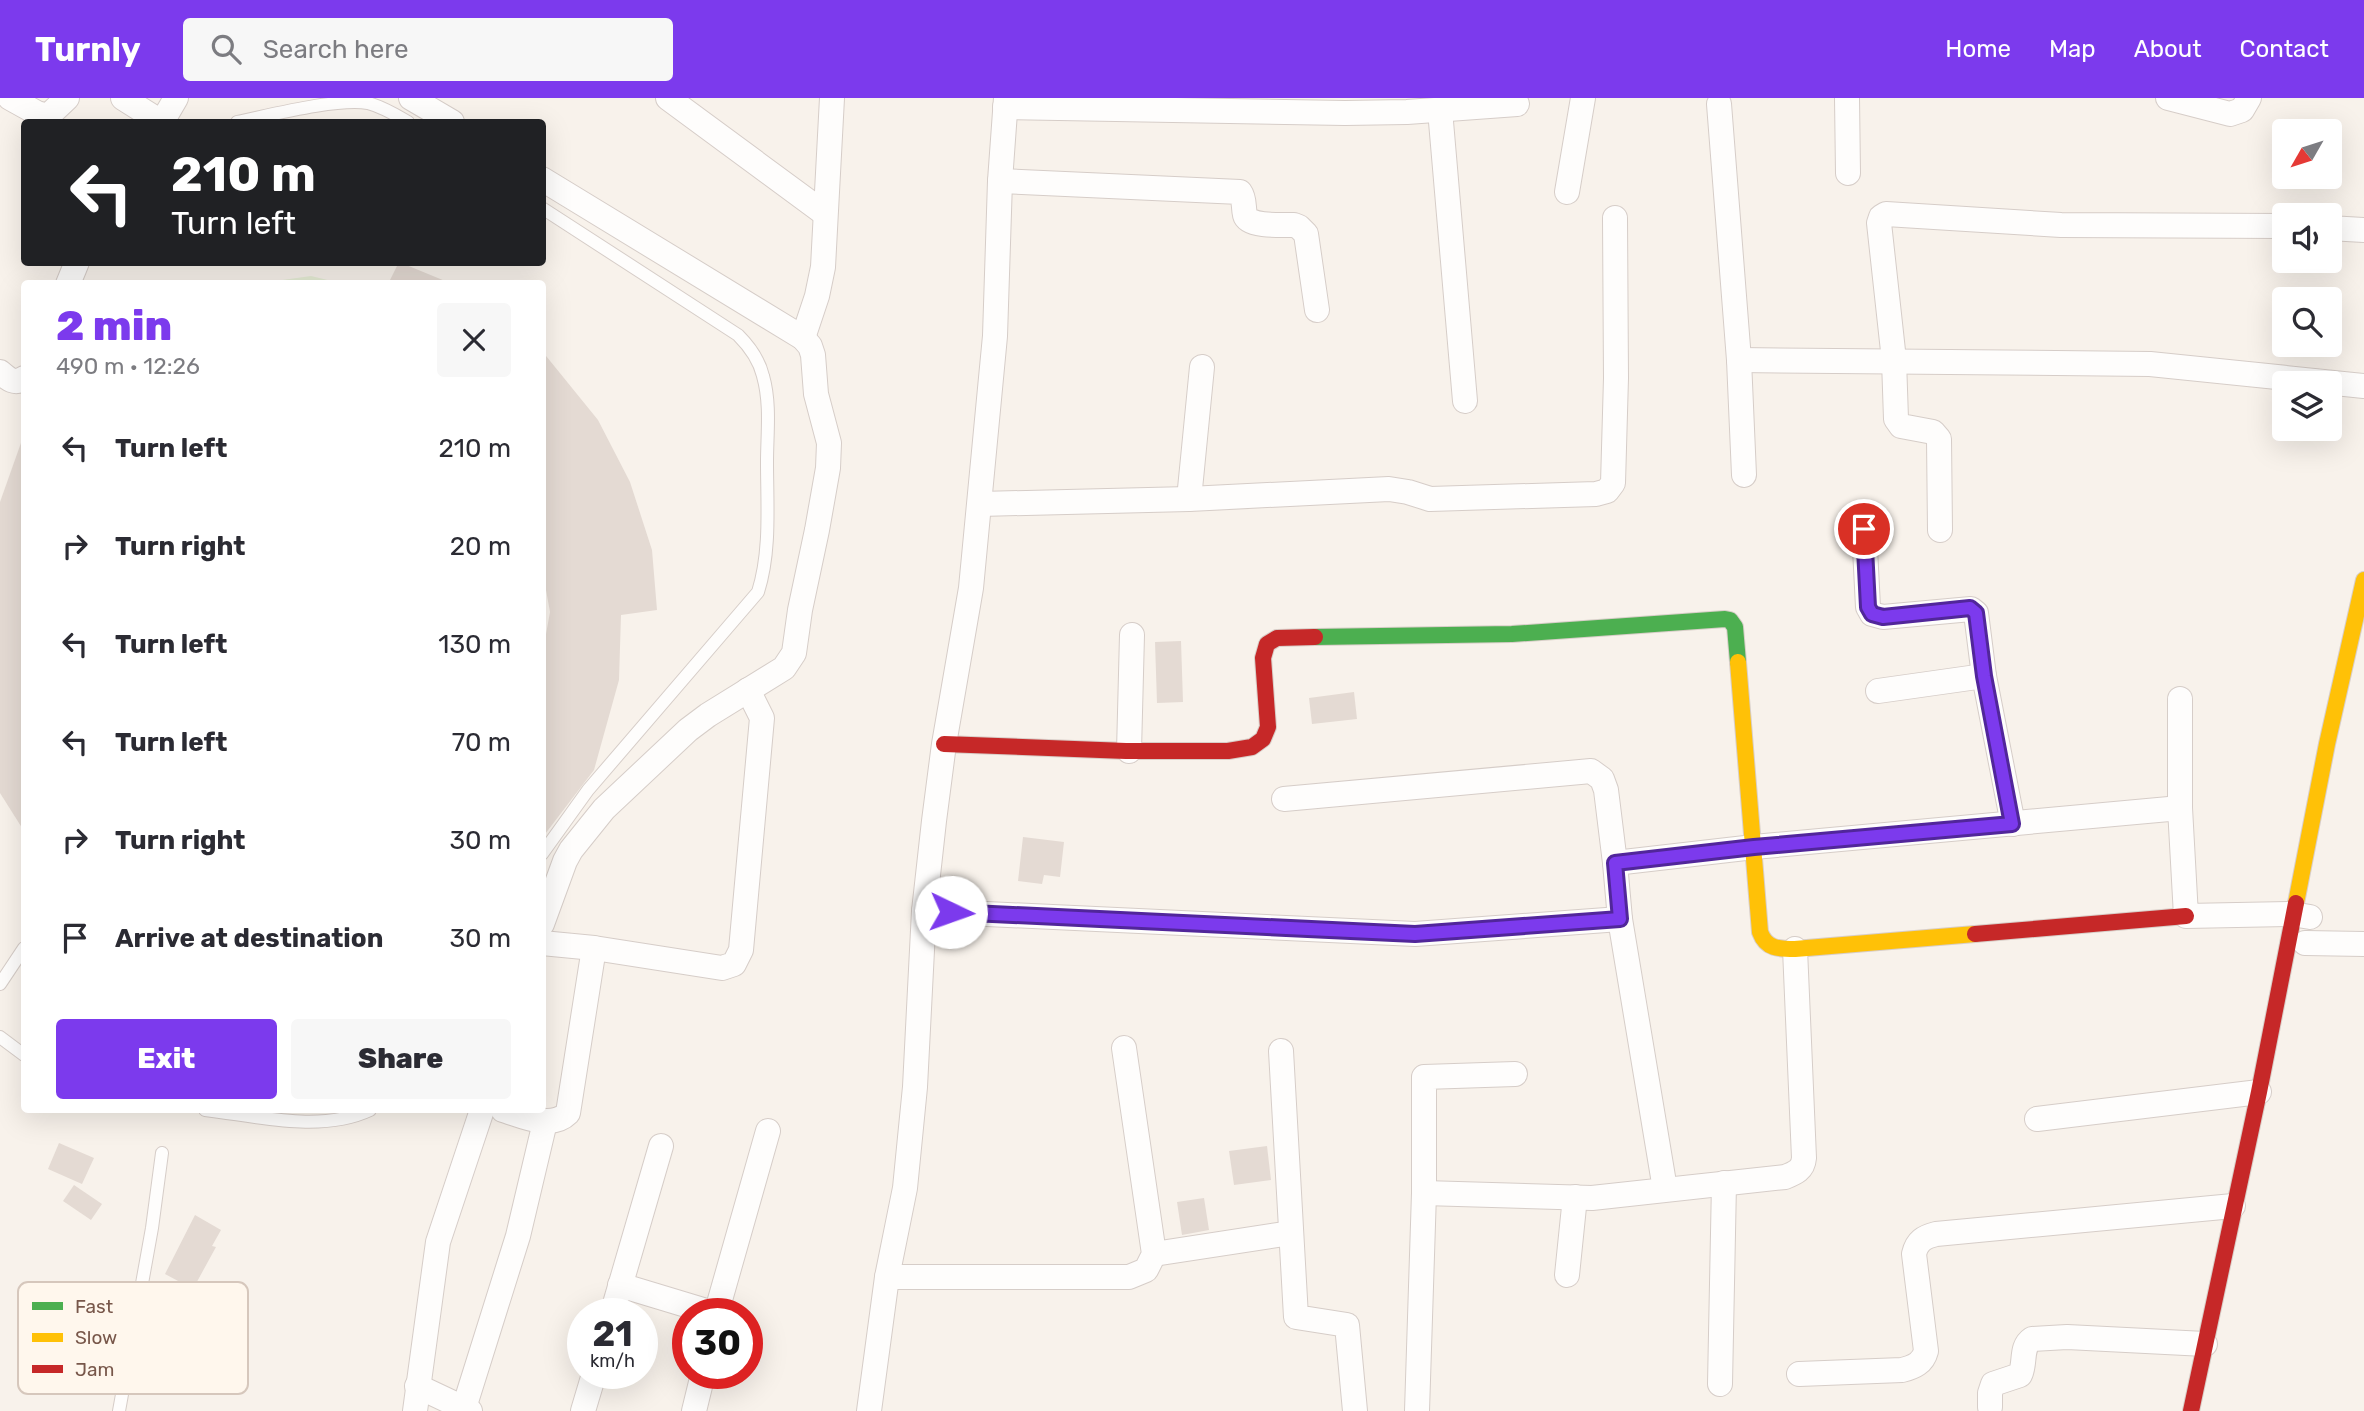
<!DOCTYPE html>
<meta charset="utf-8">
<style>
:root{--surface:#fff;--page:#f7f7f7;--text:#2b2b33;--muted:#7c7c81;--accent:#7c3aed}
body{margin:0;font-family:Rubik,sans-serif;background:var(--page);color:var(--text);height:100vh;display:flex;flex-direction:column;font-size:26px;white-space:nowrap}
*{box-sizing:border-box;margin:0}
p{font-size:23px;color:var(--muted)}
.icon{flex:none;width:38px;height:38px;fill:none;stroke:currentColor;stroke-width:2;stroke-linecap:round;stroke-linejoin:round}
.map{position:relative;flex:1;overflow:hidden}
.drawer{position:absolute;left:21px;top:182px;width:525px;height:833px;display:flex;flex-direction:column;background:var(--surface);border-radius:7px;box-shadow:0 7px 28px #0002}
.drawer>*{flex:none}
.guide{position:absolute;left:21px;top:21px;width:525px;height:147px;border-radius:7px;box-shadow:0 7px 28px #0002;background:#202124;color:#fff;overflow:hidden}
.needle{width:46px;rotate:231deg}
.fabs{position:absolute;left:2272px;top:21px;display:grid;gap:14px}
.fabs a{display:grid;place-items:center;width:70px;height:70px;border-radius:7px;background:var(--surface);box-shadow:0 7px 28px #0002;font-size:35px}
.speed{position:absolute;left:567px;top:1200px;display:flex;gap:14px;font-size:35px;font-weight:700;text-align:center}
.speed>*{display:grid;place-content:center;width:91px;height:91px;border-radius:50%;background:var(--surface);box-shadow:0 7px 28px #0002;line-height:1}
.speed small{font-size:18px;font-weight:400}
.speed .limit{border:10px solid #d22;background:#fff;color:#111}
.pin{position:absolute;display:grid;place-items:center;width:60px;height:60px;color:#fff;margin:-30px;border:4px solid #fff;border-radius:50%;box-shadow:0 2px 7px #0007}
.me{position:absolute;width:77px;margin:-38px;rotate:93deg;stroke-linejoin:round;filter:drop-shadow(0 0 5px #0008)}
.turn{display:flex;align-items:center;gap:24px;height:147px;padding:0 35px;font-size:32px}
.turn .icon{width:91px;height:91px;stroke-width:2.5}
.turn b{display:block;font-size:49px;line-height:60px}
.round{display:grid;place-items:center;flex:none;width:74px;height:74px;border-radius:7px;background:var(--page)}
.overview{display:flex;align-items:center;justify-content:space-between;height:119px;padding:0 35px}
h1{font-size:42px;font-weight:800;line-height:52px;color:var(--accent)}
.button{display:flex;gap:14px;margin-top:auto;padding:14px 35px}
.button a{flex:1;height:80px;border-radius:7px;background:var(--accent);color:#fff;font-size:28px;font-weight:800;line-height:80px;text-align:center}
.button a+a{background:var(--page);color:var(--text)}
ul{padding:0;list-style:none}
li{display:flex;align-items:center;gap:21px;height:98px;padding:0 35px}
li div{flex:1}
li b{display:block;font-size:26px}
li em{font-style:normal}
header{display:flex;align-items:center;gap:42px;box-sizing:border-box;height:98px;padding:0 35px;background:var(--accent);color:#fff}
header strong{font-size:33px}
nav{display:flex;gap:38px;margin-inline-start:auto;font-size:24px}
.search{width:490px;height:63px;background:var(--page);display:flex;align-items:center;gap:18px;box-sizing:border-box;padding:0 24px;border-radius:7px;color:var(--muted);font-size:26px}
.map>svg:first-child{display:block}
</style>
<header>
<strong>Turnly</strong>
<div class="search"><svg class="icon" aria-label="search" viewBox="0 0 24 24"><circle cx="10" cy="10" r="6"/><path d="M15 15l6 6"/></svg>Search here</div>
<nav><a>Home</a><a>Map</a><a>About</a><a>Contact</a></nav>
</header>
<div class="map">
<svg width="2364" height="1313" viewBox="0 0 2364 1313">
<rect width="100%" height="100%" fill="#f8f2eb"/>
<path fill="#e6eed6" d="M311 178 340 185H261Z"/>
<g fill="#e4dad3">
<path d="M399 164 450 185V186H388Z"/>
<path d="M542 253 598 322 630 384 652 452 657 512 621 517 619 582 594 672 542 740V558L550 514 542 470Z"/>
<path d="M22 342H24V733L0 695V404Z"/>
<path d="M1181 543 1183 604 1157 605 1155 544Z"/>
<path d="M1354 594 1357 621 1312 626 1309 600Z"/>
<path d="M1023 739 1064 744 1060 779 1044 777 1042 786 1018 783Z"/>
<path d="M59 1045 94 1060 82 1086 48 1071Z"/>
<path d="M1267 1048 1271 1082 1234 1087 1229 1053Z"/>
<path d="M74 1087 102 1106 91 1122 63 1103Z"/>
<path d="M1204 1100 1209 1132 1182 1137 1177 1104Z"/>
<path d="M195 1117 221 1132 212 1148 216 1149 193 1191 165 1176Z"/>
</g>
<g fill="none" stroke-linecap="round" stroke-linejoin="round">
<g stroke="#d6cdc8" stroke-width="14">
<g id="lane">
<path d="M237 24C271 17 336 0 368 5 383 9 396 17 408 24"/>
<path d="M542 110 738 237C750 249 759 261 763 278 771 306 767 336 767 364 767 407 771 453 758 494L588 692 542 756"/>
<path d="M0 886 24 850"/>
<path d="M0 939 24 957"/>
<path d="M205 1012C257 1018 321 1035 370 1012"/>
<path d="M119 1313 152 1130 162 1055"/>
</g>
</g>
<g stroke="#d6cdc8" stroke-width="26">
<g id="street">
<path d="M10 0 37 15 48 18 67 0"/>
<path d="M123 0 161 24"/>
<path d="M411 0 452 24"/>
<path d="M668 0 824 115"/>
<path d="M1847 0 1848 75"/>
<path d="M2168 0 2230 16 2242 12 2249 0"/>
<path d="M1719 6 1739 262 1744 377"/>
<path d="M1005 9 1345 15 1407 14 1517 6"/>
<path d="M1440 12 1465 303"/>
<path d="M162 24 176 0"/>
<path d="M542 81 803 240 810 248 813 257 816 296 829 345 828 370 817 432 800 512 794 555 784 570 708 617 688 632 604 711 571 752 565 763 542 826"/>
<path d="M1000 83 1240 94C1245 101 1243 108 1245 117 1248 129 1283 127 1294 127L1299 129 1306 136 1317 212"/>
<path d="M1567 94 1583 0"/>
<path d="M2329 130 2364 132"/>
<path d="M68 186 77 164"/>
<path d="M803 240 817 198 823 169 832 0"/>
<path d="M1739 262 2150 266 2364 288"/>
<path d="M0 274C8 281 15 287 24 280"/>
<path d="M1189 401 1202 269"/>
<path d="M980 406 1189 401 1389 391 1408 394 1430 401 1596 396 1607 393 1613 385 1616 280 1615 120"/>
<path d="M1864 431 1868 509 1872 516 1883 519 1971 511 1976 515 1984 578 2013 726"/>
<path d="M1940 432 1939 341 1933 334 1901 328 1896 321 1894 262 1879 125 1881 119 1886 116 2061 127 2284 128"/>
<path d="M1878 593 1984 578"/>
<path d="M2180 601V710"/>
<path d="M1129 653 1132 537"/>
<path d="M1284 701 1591 673 1602 681 1606 692 1615 765"/>
<path d="M924 813 1415 836 1620 821"/>
<path d="M542 845 594 850 722 870 734 866 741 852 762 620 748 592"/>
<path d="M2305 845 2364 846"/>
<path d="M1281 953 1296 1219 1347 1227 1355 1313"/>
<path d="M503 1012C523 1018 551 1032 568 1015L594 850"/>
<path d="M2037 1021 2259 994"/>
<path d="M1665 1091 1620 821 1615 765 1754 749 2180 710 2186 818 2292 816 2310 819"/>
<path d="M1424 1095 1592 1100 1785 1079C1795 1075 1803 1072 1804 1060L1795 851"/>
<path d="M1154 1156 1291 1135"/>
<path d="M1567 1177 1575 1099"/>
<path d="M887 1179H1129L1146 1172 1154 1156 1124 950"/>
<path d="M620 1187 716 1216"/>
<path d="M612 1216 661 1048"/>
<path d="M716 1216 768 1033"/>
<path d="M1799 1276 1902 1272C1914 1269 1923 1265 1926 1253L1914 1156C1917 1143 1924 1139 1936 1136L2233 1108"/>
<path d="M1720 1286 1724 1085"/>
<path d="M417 1288 470 1313"/>
<path d="M1990 1309V1295L1993 1286 2020 1277C2026 1265 2020 1249 2032 1241L2067 1239 2205 1246"/>
<path d="M464 1310 518 1138 545 1024"/>
<path d="M415 1313 438 1144 482 1012"/>
<path d="M583 1313 594 1276"/>
<path d="M694 1313 703 1276"/>
<path d="M869 1313 887 1179 905 1090 915 989 924 813 934 723 944 646 971 490 995 238 1000 83 1006 0"/>
<path d="M1417 1313 1424 1095V979L1515 976"/>
</g>
</g>
<g stroke="#d8cec8" stroke-width="18">
<path id="fast" d="M1315 539 1512 536 1725 521 1730 522 1735 529 1738 564"/>
</g>
<g stroke="#d8cec8" stroke-width="18">
<g id="slow">
<path d="M1738 564 1760 834C1766 851 1779 851 1795 851L1975 836"/>
<path d="M2296 805 2327 646 2364 482"/>
</g>
</g>
<g stroke="#d8cec8" stroke-width="18">
<g id="jam">
<path d="M944 646 1126 653H1228L1252 649 1263 641 1268 629 1263 560 1267 546 1277 540 1315 539"/>
<path d="M1975 836 2186 818"/>
<path d="M2191 1313 2259 994 2296 805"/>
</g>
</g>
<use href="#lane" stroke="#fefdfc" stroke-width="12"/>
<use href="#street" stroke="#fefdfc" stroke-width="24"/>
<use href="#fast" stroke="#4caf50" stroke-width="16"/>
<use href="#slow" stroke="#ffc107" stroke-width="16"/>
<use href="#jam" stroke="#c62828" stroke-width="16"/>
</g>
<g fill="none" stroke-linecap="round" stroke-linejoin="round">
<g stroke="#51269a" stroke-width="18">
<path id="route" d="M951 814 1415 836 1620 821 1615 765 1754 749 2012 726 1984 578 1976 515 1970 510 1883 519 1872 516 1868 509 1864 431"/>
</g>
<use href="#route" stroke="#7c3aed" stroke-width="12"/>
</g>
<rect x="18" y="1184" width="230" height="112" rx="10" fill="#fff7ed" stroke="#d6c7bc" stroke-width="2"/>
<rect x="32" y="1204" width="31" height="8" fill="#4caf50"/>
<rect x="32" y="1235" width="31" height="9" fill="#ffc107"/>
<rect x="32" y="1267" width="31" height="8" fill="#c62828"/>
<g font-size="19" fill="#78574a">
<text x="75" y="1215">Fast</text>
<text x="75" y="1246">Slow</text>
<text x="75" y="1278">Jam</text>
</g>
</svg>
<div class="fabs">
<a><svg class="needle" viewBox="-14 -14 28 28"><path d="M0-13l5 13h-10z" fill="#e53935"/><path d="M0 13l5-13h-10z" fill="#7c7c81"/></svg></a>
<a><svg class="icon" aria-label="sound" viewBox="0 0 24 24"><path d="M4 9h4l5-4v14l-5-4H4zM17 9q2 3 0 6"/></svg></a>
<a><svg class="icon" aria-label="search" viewBox="0 0 24 24"><circle cx="10" cy="10" r="6"/><path d="M15 15l6 6"/></svg></a>
<a><svg class="icon" aria-label="layers" viewBox="0 0 24 24"><path d="M12 4l9 5-9 5-9-5zM3 14l9 5 9-5"/></svg></a>
</div>
<div class="speed"><div>21<small>km/h</small></div><div class="limit">30</div></div>
<div class="pin" style="left:1864px;top:431px;background:#d93025"><svg class="icon" aria-label="arrive" viewBox="0 0 24 24"><path d="M6 21V4h12l-3 4 3 4H6"/></svg></div>
<svg class="me" style="left:951px;top:814px" viewBox="-20 -20 40 40"><circle r="19" fill="#fff"/><path d="M0-13L10 11 0 6-10 11z" fill="#7c3aed"/></svg>
<div class="guide">
<div class="turn"><svg class="icon" aria-label="left" viewBox="0 0 24 24"><path d="M17 20v-9H6M10 6l-5 5 5 5"/></svg><div><b>210 m</b>Turn left</div></div>
</div>
<section class="drawer">
<div class="overview"><div><h1>2 min</h1><p>490 m · 12:26</p></div><a class="round"><svg class="icon" aria-label="close" viewBox="0 0 24 24"><path d="M6 6l12 12M18 6L6 18"/></svg></a></div>
<ul>
<li><svg class="icon" aria-label="left" viewBox="0 0 24 24"><path d="M17 20v-9H6M10 6l-5 5 5 5"/></svg><div><b>Turn left</b></div><em>210 m</em></li>
<li><svg class="icon" aria-label="right" viewBox="0 0 24 24"><path d="M7 20v-9h11M14 6l5 5-5 5"/></svg><div><b>Turn right</b></div><em>20 m</em></li>
<li><svg class="icon" aria-label="left" viewBox="0 0 24 24"><path d="M17 20v-9H6M10 6l-5 5 5 5"/></svg><div><b>Turn left</b></div><em>130 m</em></li>
<li><svg class="icon" aria-label="left" viewBox="0 0 24 24"><path d="M17 20v-9H6M10 6l-5 5 5 5"/></svg><div><b>Turn left</b></div><em>70 m</em></li>
<li><svg class="icon" aria-label="right" viewBox="0 0 24 24"><path d="M7 20v-9h11M14 6l5 5-5 5"/></svg><div><b>Turn right</b></div><em>30 m</em></li>
<li><svg class="icon" aria-label="arrive" viewBox="0 0 24 24"><path d="M6 21V4h12l-3 4 3 4H6"/></svg><div><b>Arrive at destination</b></div><em>30 m</em></li>
</ul>
<div class="button"><a>Exit</a><a>Share</a></div>
</section>
</div>
